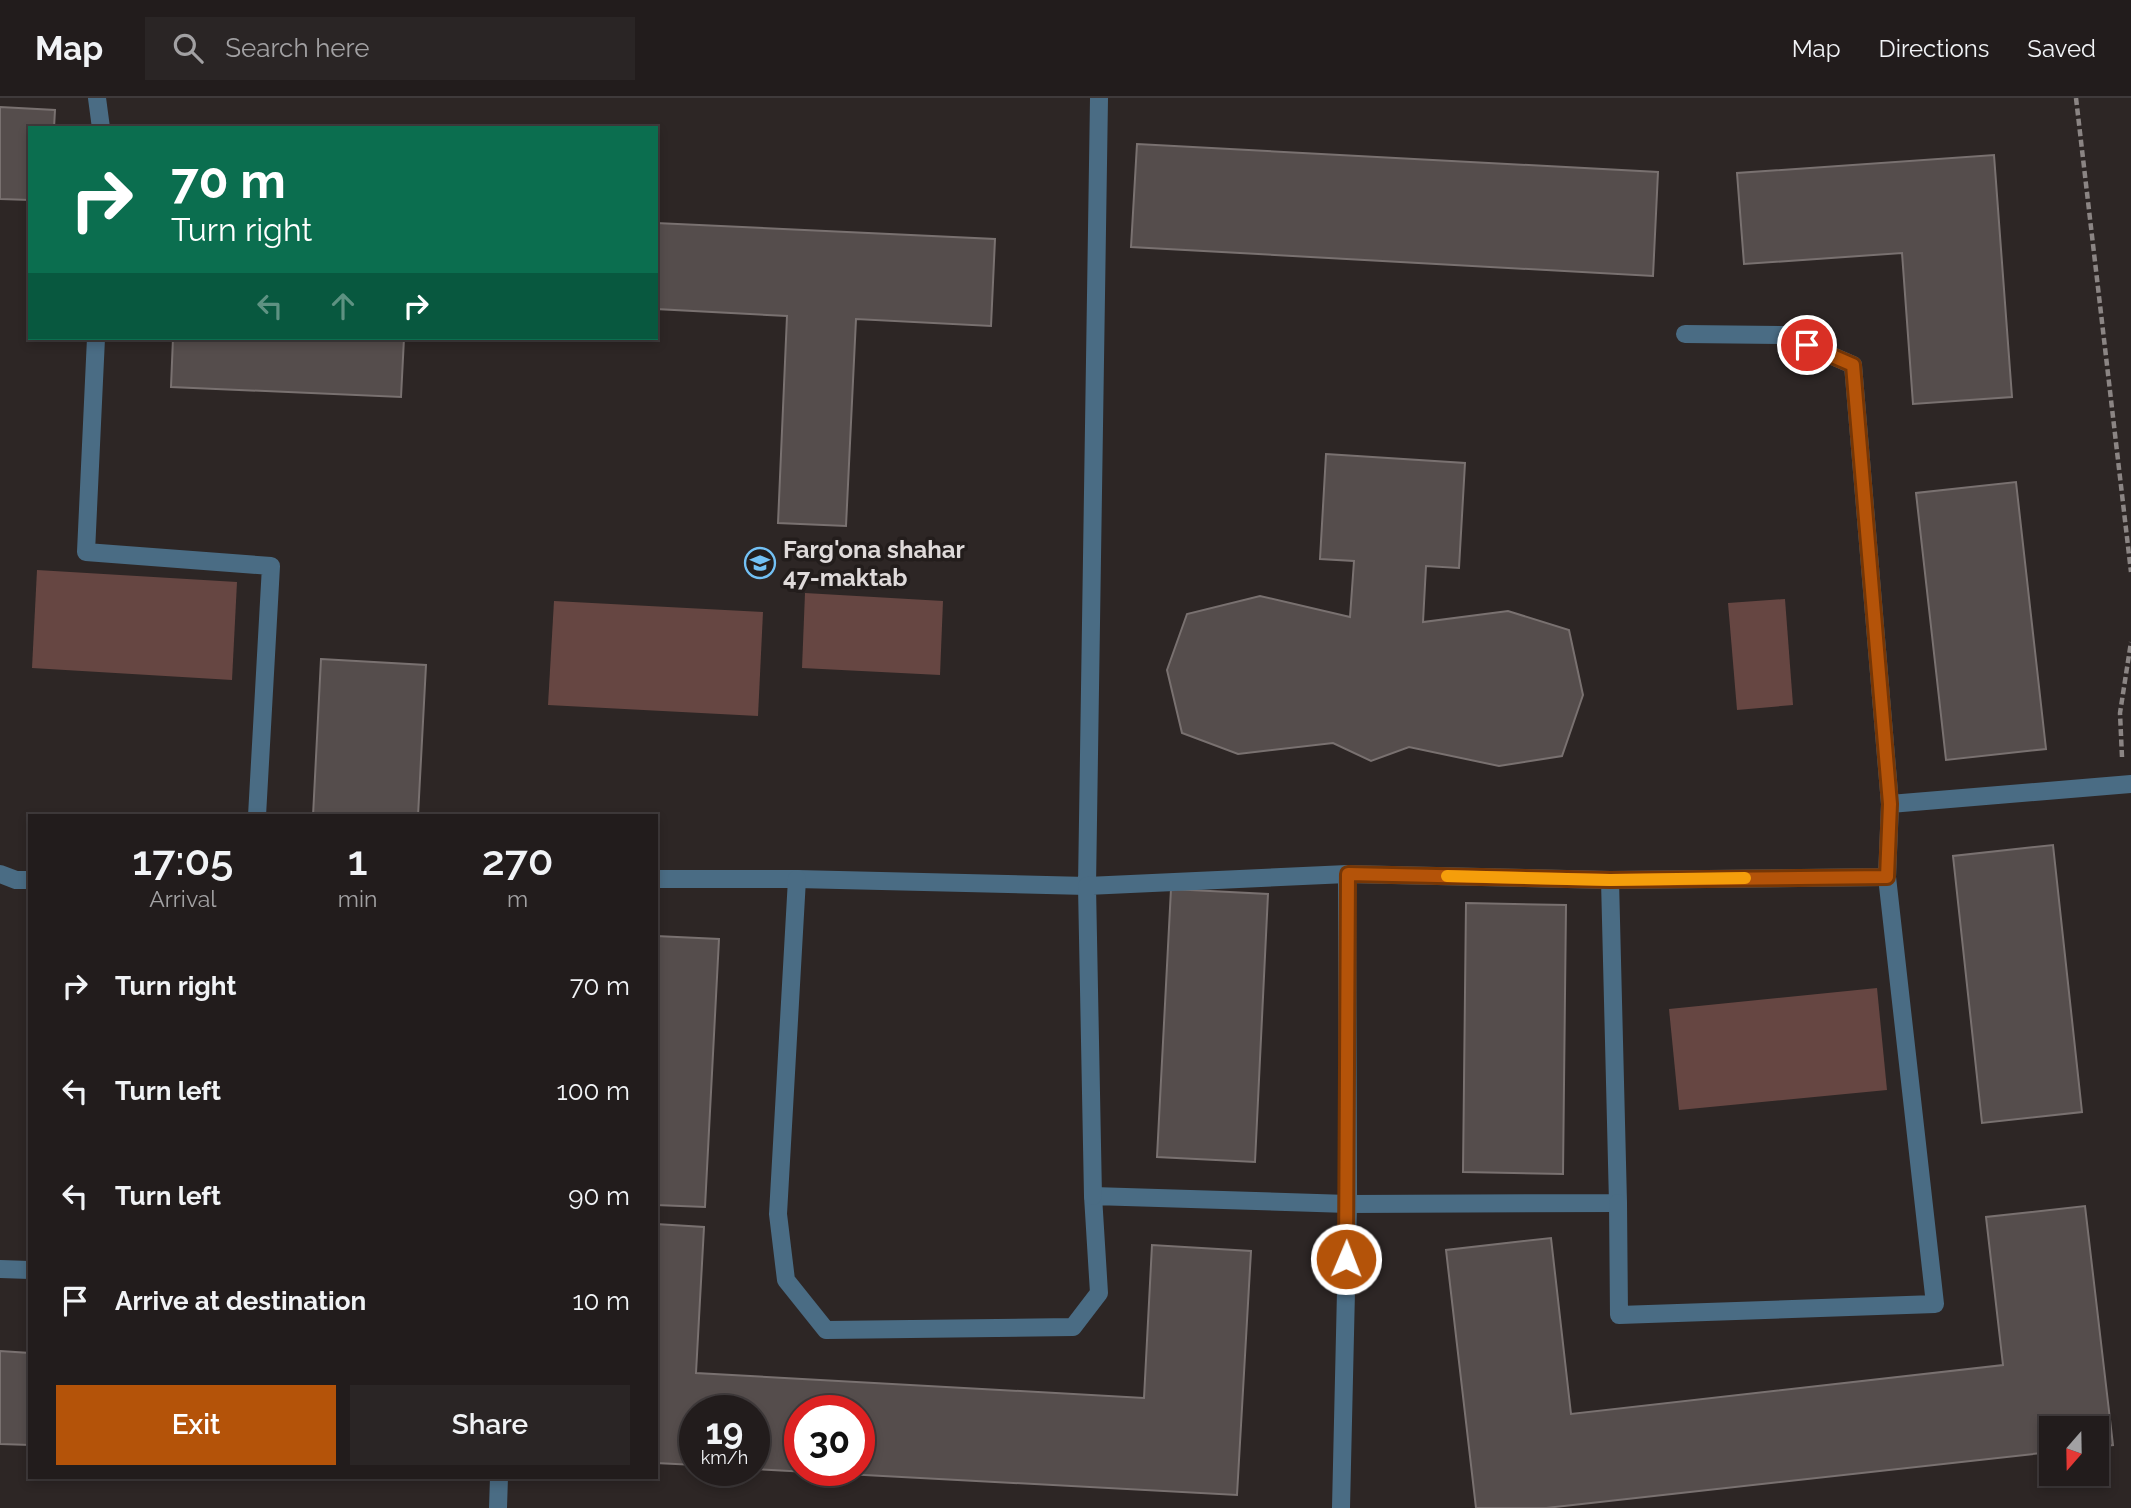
<!DOCTYPE html>
<style>
:root{--surface:#221c1c;--page:#2a2525;--text:#f1f3f6;--muted:#a2a1a3;--line:#3f3a3b;--accent:#b45309}
body{margin:0;font-family:Raleway,sans-serif;background:var(--page);color:var(--text);height:100vh;display:flex;flex-direction:column;font-size:26px;white-space:nowrap}
*{box-sizing:border-box;margin:0}
p{font-size:23px;color:var(--muted)}
.icon{flex:none;width:38px;height:38px;fill:none;stroke:currentColor;stroke-width:2;stroke-linecap:round;stroke-linejoin:round}
.map{position:relative;flex:1;overflow:hidden}
.drawer{position:absolute;left:28px;top:716px;width:630px;height:665px;display:flex;flex-direction:column;background:var(--surface);border-radius:0px;box-shadow:0 4px 10px #0003,0 0 0 2px var(--line)}
.drawer>*{flex:none}
.banner{position:absolute;left:28px;top:28px;width:630px;height:214px;border-radius:0px;box-shadow:0 4px 10px #0003,0 0 0 2px var(--line);background:#0b6e4f;color:#fff;overflow:hidden}
.needle{width:46px;rotate:200deg}
.fabs{position:absolute;left:2039px;top:1318px;display:grid;gap:14px}
.fabs a{display:grid;place-items:center;width:70px;height:70px;border-radius:0px;background:var(--surface);box-shadow:0 4px 10px #0003,0 0 0 2px var(--line);font-size:35px}
.speed{position:absolute;left:679px;top:1297px;display:flex;gap:14px;font-size:35px;font-weight:700;text-align:center}
.speed>*{display:grid;place-content:center;width:91px;height:91px;border-radius:50%;background:var(--surface);box-shadow:0 4px 10px #0003,0 0 0 2px var(--line);line-height:1}
.speed small{font-size:18px;font-weight:400}
.speed .limit{border:10px solid #d22;background:#fff;color:#111}
.pin{position:absolute;display:grid;place-items:center;width:60px;height:60px;color:#fff;margin:-30px;border:4px solid #fff;border-radius:50%;box-shadow:0 2px 7px #0007}
.me{position:absolute;width:77px;margin:-38px;rotate:1deg;stroke-linejoin:round;filter:drop-shadow(0 0 5px #0008)}
.turn{display:flex;align-items:center;gap:24px;height:147px;padding:0 28px;font-size:32px}
.turn .icon{width:91px;height:91px;stroke-width:2.5}
.turn b{display:block;font-size:49px;line-height:60px}
.lanes{display:flex;align-items:center;height:66px;padding:0 28px;background:#0003;justify-content:center;gap:35px;direction:ltr}
.lanes .off{opacity:.35}
.eta{display:flex;justify-content:space-evenly;align-items:center;height:119px;text-align:center}
.eta b{font-size:42px;font-weight:600;line-height:49px}
.primary-button{display:flex;gap:14px;margin-top:auto;padding:14px 28px}
.primary-button a{flex:1;height:80px;border-radius:0px;background:var(--accent);color:#fff;font-size:28px;font-weight:600;line-height:80px;text-align:center}
.primary-button a+a{background:var(--page);color:var(--text)}
ul{padding:0;list-style:none}
li{display:flex;align-items:center;gap:21px;height:105px;padding:0 28px}
li div{flex:1}
li b{display:block;font-size:26px}
li em{font-style:normal}
header{display:flex;align-items:center;gap:42px;box-sizing:border-box;height:98px;padding:0 35px;background:var(--surface);border-bottom:2px solid var(--line)}
header strong{font-size:33px}
nav{display:flex;gap:38px;margin-inline-start:auto;font-size:24px}
.search{width:490px;height:63px;background:var(--page);display:flex;align-items:center;gap:18px;box-sizing:border-box;padding:0 24px;border-radius:0px;color:var(--muted);font-size:26px}
.map>svg:first-child{display:block}
</style>
<header>
<strong>Map</strong>
<div class="search"><svg class="icon" aria-label="search" viewBox="0 0 24 24"><circle cx="10" cy="10" r="6"/><path d="M15 15l6 6"/></svg>Search here</div>
<nav><a>Map</a><a>Directions</a><a>Saved</a></nav>
</header>
<div class="map">
<svg width="2131" height="1410" viewBox="0 0 2131 1410">
<rect width="100%" height="100%" fill="#2d2625"/>
<g fill="#664642">
<path d="M37 472 237 484 232 582 32 570Z"/>
<path d="M805 495 943 503 940 577 802 570Z"/>
<path d="M1785 501 1793 607 1737 612 1728 505Z"/>
<path d="M554 503 763 514 758 618 548 607Z"/>
<path d="M1877 890 1887 992 1679 1012 1669 911Z"/>
</g>
<g fill="#554d4c" stroke="#797170" stroke-width="2" fill-rule="evenodd">
<path d="M0 9 55 12 54 30H30V102L0 101Z"/>
<path d="M1137 46 1658 74 1653 178 1131 149Z"/>
<path d="M1994 57 2012 299 1913 306 1902 155 1744 166 1737 75Z"/>
<path d="M656 125 995 141 991 228 856 221 846 428 778 425 787 218 656 211Z"/>
<path d="M173 240H404L401 299 171 289Z"/>
<path d="M1326 356 1465 365 1459 470 1426 468 1423 524 1508 513 1569 532 1583 597 1562 658 1499 668 1409 649 1371 663 1333 645 1238 656 1182 635 1167 572 1187 516 1260 498 1350 519 1354 463 1320 461Z"/>
<path d="M2016 384 2046 651 1946 662 1916 395Z"/>
<path d="M321 561 426 567 418 718H313Z"/>
<path d="M2053 747 2082 1014 1982 1025 1953 758Z"/>
<path d="M1171 791 1268 796 1255 1064 1157 1059Z"/>
<path d="M1466 805 1566 807 1563 1076 1463 1074Z"/>
<path d="M656 838 719 841 705 1109 656 1107Z"/>
<path d="M2085 1108 2113 1347 2096 1349V1330H2051V1354L1546 1410H1476L1446 1152 1551 1140 1571 1316 2003 1267 1986 1119Z"/>
<path d="M656 1126 704 1129 696 1275 1144 1300 1152 1147 1251 1153 1237 1397 754 1371V1312H695V1367L656 1365ZM800 1312H859V1372H800Z"/>
<path d="M0 1253 30 1255V1347L0 1346Z"/>
</g>
<g fill="none" stroke-linecap="round" stroke-linejoin="round">
<g stroke="#8b8584" stroke-width="4.5" stroke-dasharray="7 3.5" stroke-linecap="butt">
<path d="M2076 0 2131 474"/>
<path d="M2122 659 2120 615 2131 544"/>
</g>
<g stroke="#4a6c84" stroke-width="18">
<path d="M97 0 101 30"/>
<path d="M1685 236 1784 237 1853 267 1890 706"/>
<path d="M96 240 86 454 271 468 257 718"/>
<path d="M0 776 16 782H30"/>
<path d="M656 781H797L1087 788 1099 0"/>
<path d="M797 781 778 1116 786 1182 826 1232 1073 1229 1099 1195 1093 1098 1348 1106 1618 1105 1610 782"/>
<path d="M1093 1098 1087 788 1347 776 1610 782 1887 779 1890 706 2131 686"/>
<path d="M1618 1105 1619 1217 1935 1206 1887 779"/>
<path d="M0 1171 30 1172"/>
<path d="M498 1410 499 1379"/>
<path d="M1341 1410 1348 1106 1347 776"/>
</g>
</g>
<g fill="none" stroke-linecap="round" stroke-linejoin="round">
<g stroke="#753606" stroke-width="18">
<path id="route" d="M1346 1161 1348 776 1610 782 1887 779 1890 706 1853 267 1807 247"/>
</g>
<use href="#route" stroke="#b45309" stroke-width="12"/>
<path stroke="#f59e0b" stroke-width="12" d="M1447 778 1610 782 1745 780"/>
</g>
<defs>
<g id="school-ring" transform="scale(1.575)"><circle r="9.5" fill="#231d1c" stroke="#73c1f5" stroke-width="1.5"/><path d="M0-5L7-2L0 1L-7-2ZM-4 1L0 2.5L4 1V4Q0 6-4 4Z" fill="#73c1f5"/></g>
</defs>
<g fill-rule="evenodd">
<use href="#school-ring" x="760" y="465"/>
</g>
<g text-anchor="middle" dominant-baseline="central" stroke-width="7" stroke-linejoin="round" paint-order="stroke">
<g font-size="24" font-weight="bold" fill="#dfdada" stroke="#231d1c" text-anchor="start">
<text x="783" y="451">Farg'ona shahar<tspan x="783" dy="28">47-maktab</tspan></text>
</g>
</g>
</svg>
<div class="fabs">
<a><svg class="needle" viewBox="-14 -14 28 28"><path d="M0-13l5 13h-10z" fill="#e53935"/><path d="M0 13l5-13h-10z" fill="#a2a1a3"/></svg></a>
</div>
<div class="speed"><div>19<small>km/h</small></div><div class="limit">30</div></div>
<div class="pin" style="left:1807px;top:247px;background:#d93025"><svg class="icon" aria-label="arrive" viewBox="0 0 24 24"><path d="M6 21V4h12l-3 4 3 4H6"/></svg></div>
<svg class="me" style="left:1346px;top:1161px" viewBox="-20 -20 40 40"><circle r="17" fill="#b45309" stroke="#fff" stroke-width="3"/><path d="M0-11L8 9 0 5-8 9z" fill="#fff"/></svg>
<div class="banner">
<div class="turn"><svg class="icon" aria-label="right" viewBox="0 0 24 24"><path d="M7 20v-9h11M14 6l5 5-5 5"/></svg><div><b>70 m</b>Turn right</div></div>
<div class="lanes"><svg class="icon off" aria-label="left" viewBox="0 0 24 24"><path d="M17 20v-9H6M10 6l-5 5 5 5"/></svg><svg class="icon off" aria-label="ahead" viewBox="0 0 24 24"><path d="M12 20V5M6 11l6-6 6 6"/></svg><svg class="icon" aria-label="right" viewBox="0 0 24 24"><path d="M7 20v-9h11M14 6l5 5-5 5"/></svg></div>
</div>
<section class="drawer">
<div class="eta">
<div><b>17:05</b><p>Arrival</p></div>
<div><b>1</b><p>min</p></div>
<div><b>270</b><p>m</p></div>
</div>
<ul>
<li><svg class="icon" aria-label="right" viewBox="0 0 24 24"><path d="M7 20v-9h11M14 6l5 5-5 5"/></svg><div><b>Turn right</b></div><em>70 m</em></li>
<li><svg class="icon" aria-label="left" viewBox="0 0 24 24"><path d="M17 20v-9H6M10 6l-5 5 5 5"/></svg><div><b>Turn left</b></div><em>100 m</em></li>
<li><svg class="icon" aria-label="left" viewBox="0 0 24 24"><path d="M17 20v-9H6M10 6l-5 5 5 5"/></svg><div><b>Turn left</b></div><em>90 m</em></li>
<li><svg class="icon" aria-label="arrive" viewBox="0 0 24 24"><path d="M6 21V4h12l-3 4 3 4H6"/></svg><div><b>Arrive at destination</b></div><em>10 m</em></li>
</ul>
<div class="primary-button"><a>Exit</a><a>Share</a></div>
</section>
</div>
